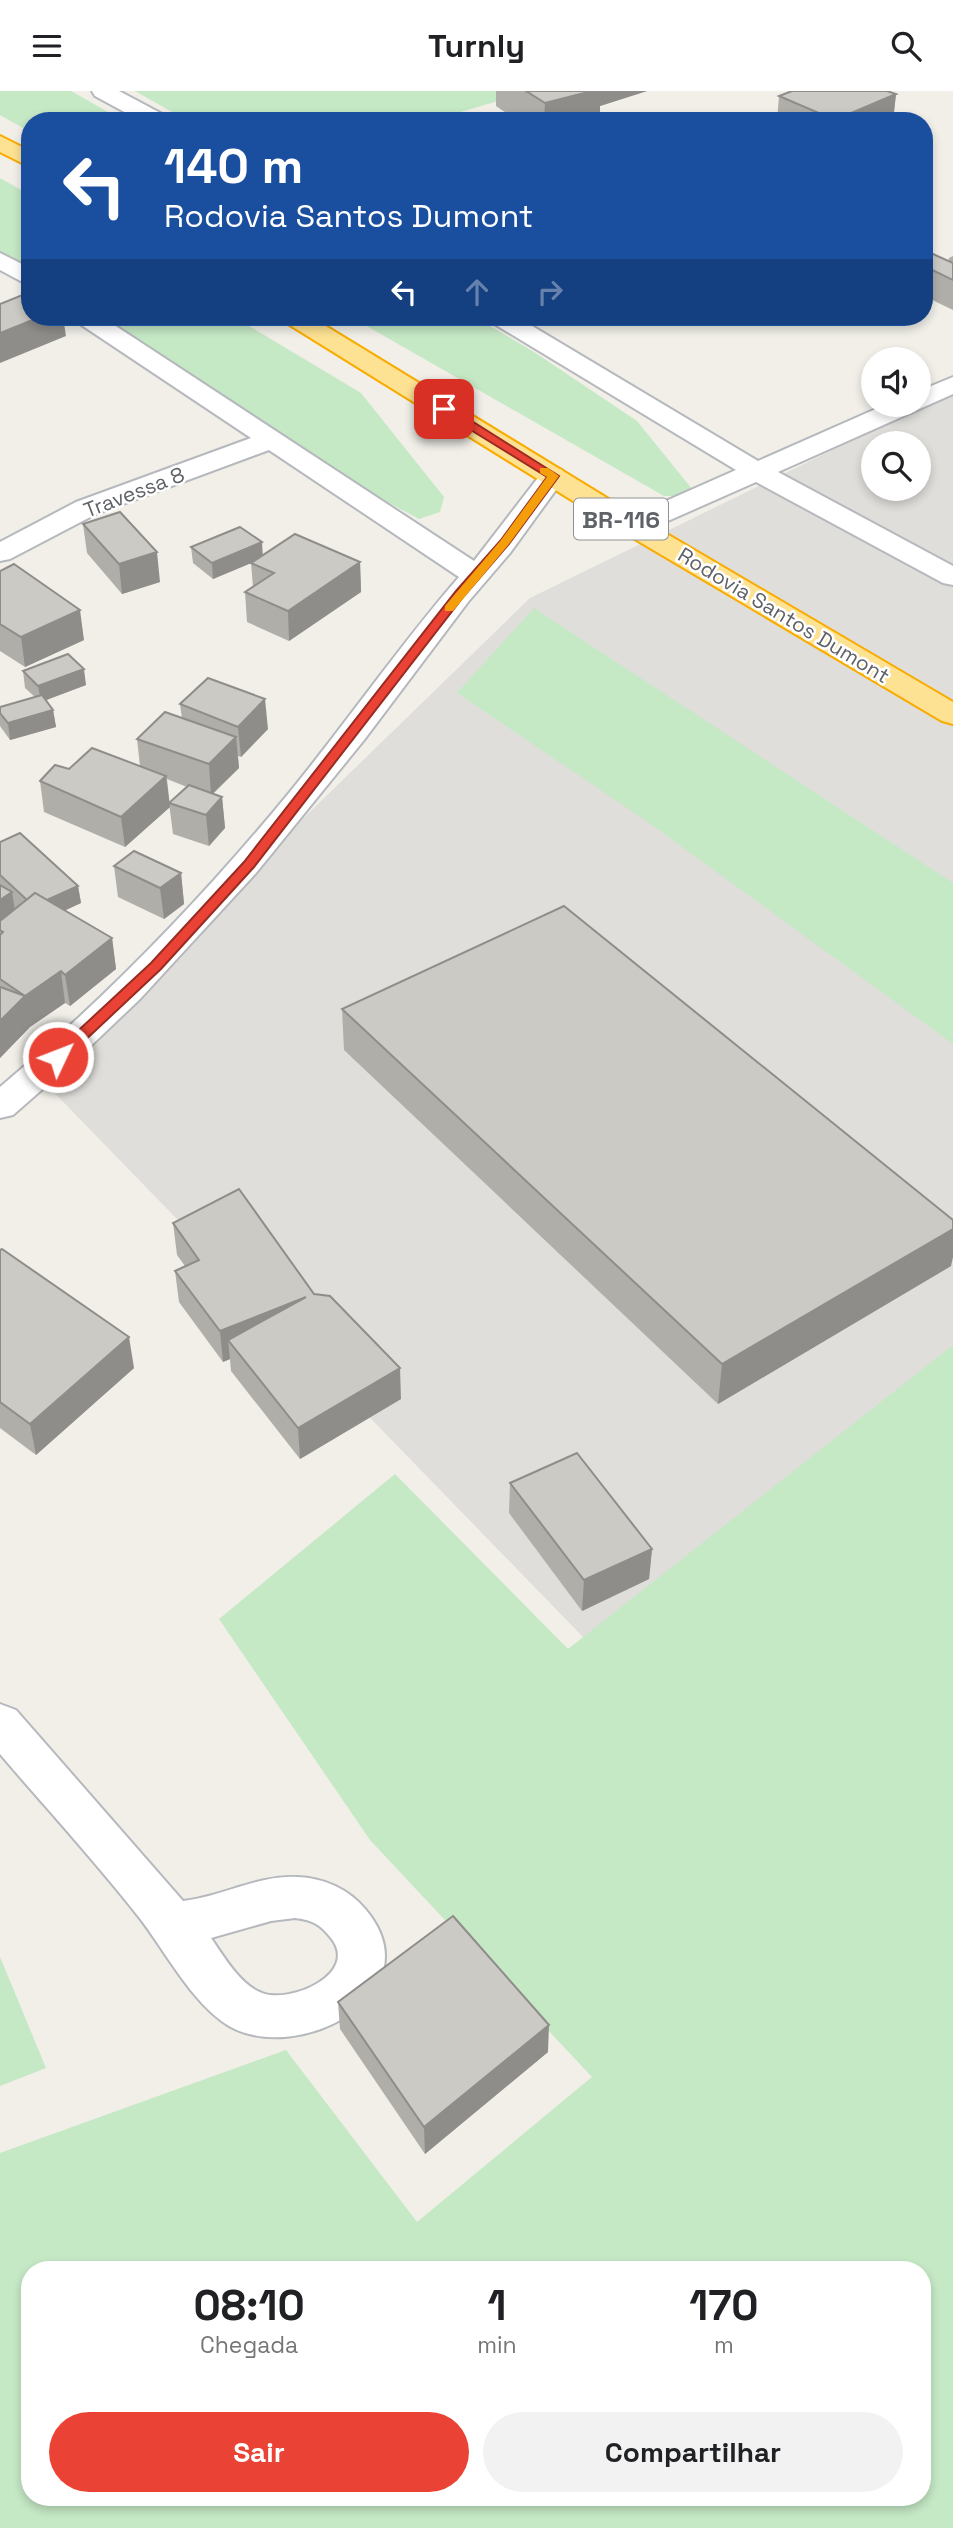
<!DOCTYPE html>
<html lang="pt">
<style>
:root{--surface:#fff;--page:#f2f2f2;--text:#202124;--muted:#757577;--accent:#ea4335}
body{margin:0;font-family:"Space Grotesk",sans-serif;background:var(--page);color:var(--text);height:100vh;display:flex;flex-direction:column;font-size:26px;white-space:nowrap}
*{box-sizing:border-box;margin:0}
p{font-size:23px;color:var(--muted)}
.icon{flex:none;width:38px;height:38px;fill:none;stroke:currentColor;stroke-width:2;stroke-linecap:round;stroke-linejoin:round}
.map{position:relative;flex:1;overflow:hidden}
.sheet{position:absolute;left:21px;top:2170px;width:910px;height:245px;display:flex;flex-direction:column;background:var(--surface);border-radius:28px;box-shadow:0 4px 10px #0003}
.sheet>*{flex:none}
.guide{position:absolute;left:21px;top:21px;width:912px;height:214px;border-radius:28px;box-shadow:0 4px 10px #0003;background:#1a4fa0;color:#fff;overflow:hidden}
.buttons{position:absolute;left:861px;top:256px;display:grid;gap:14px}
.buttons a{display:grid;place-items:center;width:70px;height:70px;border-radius:50%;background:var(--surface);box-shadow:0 4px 10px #0003;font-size:35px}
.pin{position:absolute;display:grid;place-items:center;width:60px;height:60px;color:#fff;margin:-30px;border-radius:14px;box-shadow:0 4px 10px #0006}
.me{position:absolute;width:77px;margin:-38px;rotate:47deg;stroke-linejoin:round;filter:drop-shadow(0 0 5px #0008)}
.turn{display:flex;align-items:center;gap:24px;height:147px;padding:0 28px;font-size:32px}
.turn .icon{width:91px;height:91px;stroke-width:2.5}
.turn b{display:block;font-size:49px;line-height:60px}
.lanes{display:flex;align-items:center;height:66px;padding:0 28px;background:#0003;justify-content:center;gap:35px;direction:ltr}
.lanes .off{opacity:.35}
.eta{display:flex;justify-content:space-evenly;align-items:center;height:119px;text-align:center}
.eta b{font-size:42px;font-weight:700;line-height:49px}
.cta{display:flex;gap:14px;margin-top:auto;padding:14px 28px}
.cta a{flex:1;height:80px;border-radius:42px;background:var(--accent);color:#fff;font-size:28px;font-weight:700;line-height:80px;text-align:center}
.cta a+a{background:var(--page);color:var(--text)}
header{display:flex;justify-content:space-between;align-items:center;height:91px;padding:0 28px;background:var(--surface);font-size:32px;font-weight:700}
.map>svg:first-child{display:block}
.industrial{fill:#e0deda;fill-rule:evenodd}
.green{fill:#c5e8c5;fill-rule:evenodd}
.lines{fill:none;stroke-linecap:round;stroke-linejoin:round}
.street-casing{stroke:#b5b8bc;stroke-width:4}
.highway-casing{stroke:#f9ab00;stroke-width:4}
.street{fill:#fff;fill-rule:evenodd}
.highway{fill:#fde293;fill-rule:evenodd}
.wall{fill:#afaea9}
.shaded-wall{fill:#8f8d8a}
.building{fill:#cccac5;stroke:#8f8d8a;stroke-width:2}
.route{fill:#ea4335;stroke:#982c22;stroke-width:2}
.slow{fill:#f59e0b}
.labels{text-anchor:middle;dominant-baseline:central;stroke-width:5;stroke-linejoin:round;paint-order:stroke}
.far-street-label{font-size:21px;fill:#5f6368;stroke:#fff}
.shield{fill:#fff;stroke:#8f9295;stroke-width:2}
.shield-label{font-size:24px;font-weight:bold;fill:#5f6368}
</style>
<header><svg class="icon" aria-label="menu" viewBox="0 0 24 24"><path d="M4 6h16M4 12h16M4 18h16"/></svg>Turnly<svg class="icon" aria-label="search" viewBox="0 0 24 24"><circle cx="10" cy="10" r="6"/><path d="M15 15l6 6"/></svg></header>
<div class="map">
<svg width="953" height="2437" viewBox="0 0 953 2437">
<rect width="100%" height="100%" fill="#f1efe8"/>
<!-- industrial -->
<path class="industrial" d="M953 300V1927L38 985 530 507ZM873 352H919V397H873Z"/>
<!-- green -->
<g class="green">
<polygon points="0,0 71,0 124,30 30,30 30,41 0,24"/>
<polygon points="135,0 532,0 430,30 188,30"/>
<polygon points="0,87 30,104 30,185 0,163"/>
<polygon points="88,226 234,226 361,302 444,406 440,421 419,428 286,356"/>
<polygon points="351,226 475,226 534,261 637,330 692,398 679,405 664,405"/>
<polygon points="534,517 953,792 953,953 645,729 457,602"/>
<path d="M953 1254V2437H0V2062L286 1959 417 2131 592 1986 370 1749 219 1528 395 1383 568 1558ZM30 2179H922V2406H30Z"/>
<polygon points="0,1866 46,1977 0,1995"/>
</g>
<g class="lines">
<!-- street casing -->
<g class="street-casing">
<g id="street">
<polygon points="92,0 119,0 166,25 169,30 141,30 95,5"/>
<polygon points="0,162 30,177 30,195 0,179"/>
<path d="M74 226H102L474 470 544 379 553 377 562 379 566 385 510 462 468 511 364 649 256 782 140 908 78 967 13 1024 0 1027V996C106 907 201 809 289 702 347 631 399 555 459 486L269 359 96 423 10 468 0 470V451L76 411 251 347 77 231Z"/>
<polygon points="488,226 517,226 758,370 887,313 919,313 919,300 953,286 953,303 778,381 953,475 953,494 943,492 756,391 643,441 633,443 623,441 619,435 623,429 736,379 491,231"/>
<path d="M0 1613 16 1619 183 1810C221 1806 258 1784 297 1786 324 1787 349 1798 366 1819 435 1902 299 1975 229 1935 192 1913 165 1859 138 1825 94 1769 46 1717 0 1663ZM295 1827C312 1829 320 1833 331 1847 360 1883 290 1913 262 1902 240 1894 223 1864 211 1847L271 1830Z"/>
</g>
</g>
<!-- highway casing -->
<g class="highway-casing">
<g id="highway">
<polygon points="0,45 30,60 30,76 0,61"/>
<polygon points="282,226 311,226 643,429 953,611 953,633 942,630 623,441 285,231"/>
</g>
</g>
<!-- street -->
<use href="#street" class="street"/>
<!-- highway -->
<use href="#highway" class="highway"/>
</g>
<!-- wall -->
<g class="wall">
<polygon points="496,0 647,0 600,15 600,30 518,30 496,15"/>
<polygon points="896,3 893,30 777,30 779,5"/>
<polygon points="953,165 953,219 924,205 924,166 948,170 949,167"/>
<polygon points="83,433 160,491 122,503 87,462"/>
<polygon points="191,456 263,464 360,471 361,501 289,550 247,531 245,501 253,496 251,472 213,488 193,472"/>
<polygon points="0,480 84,549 25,576 0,560"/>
<polygon points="23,580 86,594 46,609 53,619 56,636 10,649 0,635 0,616 35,606 25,597"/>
<polygon points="180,613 268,638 241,666 238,665 239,677 213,703 222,706 225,737 209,755 173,743 169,712 187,696 167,688 170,716 125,756 44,721 40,690 69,678 140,675 137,648 182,627"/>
<polygon points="0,751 78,795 81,812 65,819 112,847 116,878 70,915 65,912 30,936 0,967"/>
<polygon points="114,775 181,782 184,813 164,828 118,806"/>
<polygon points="342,918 951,1175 718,1313 344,959"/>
<polygon points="173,1132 314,1203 401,1308 300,1368 231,1280 230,1268 223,1271 179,1211 175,1180 185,1175 177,1164"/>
<polygon points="0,1159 134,1277 36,1364 0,1337"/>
<polygon points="510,1392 652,1458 649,1488 582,1520 509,1422"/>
<polygon points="338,1911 548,1961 425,2063 340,1938"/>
</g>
<!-- shaded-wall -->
<g class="shaded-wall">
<polygon points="582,0 647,0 600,15 600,30 544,30 545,12"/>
<polygon points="896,3 893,30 835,30"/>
<polygon points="40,226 63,226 66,245 0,272 0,242"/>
<polygon points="262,451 263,467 213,488 212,472"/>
<polygon points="157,461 160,491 122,503 119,473"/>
<polygon points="360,471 361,501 289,550 288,520"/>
<polygon points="80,519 84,549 25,576 21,546"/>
<polygon points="84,578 86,594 41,611 38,595"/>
<polygon points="265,608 268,638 241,666 238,636"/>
<polygon points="53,619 56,636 10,649 8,632"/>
<polygon points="236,646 239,677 211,704 209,673"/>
<polygon points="166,685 170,716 125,756 121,726"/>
<polygon points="222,706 225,737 209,755 206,724"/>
<polygon points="181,782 184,813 164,828 160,797"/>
<polygon points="78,795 81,812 36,833 33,815"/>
<polygon points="12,801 17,832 0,839 0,809"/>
<polygon points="112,847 116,878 70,915 65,884"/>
<polygon points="61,880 65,912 30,936 0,967 0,930 25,905"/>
<polygon points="953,1138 953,1166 951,1175 718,1313 722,1273"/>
<polygon points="306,1206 228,1249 230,1268 223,1271 220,1240"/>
<polygon points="129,1246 134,1277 36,1364 30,1333"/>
<polygon points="400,1277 401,1308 300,1368 298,1337"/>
<polygon points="652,1458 649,1488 582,1520 584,1489"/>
<polygon points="549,1934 548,1961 425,2063 424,2036"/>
</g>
<!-- building -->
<g class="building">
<polygon points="526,0 592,0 545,12"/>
<polygon points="792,0 887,0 896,3 835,29 779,5"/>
<polygon points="933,163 953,172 953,189 924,175 924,166"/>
<polygon points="30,201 30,226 40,226 0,242 0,213"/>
<polygon points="120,421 157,461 119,473 83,433"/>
<polygon points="240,436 262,451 212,472 191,456"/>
<polygon points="295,443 360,471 288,520 245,501 274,482 251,472"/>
<polygon points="14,473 80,519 21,546 0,533 0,480"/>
<polygon points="68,563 84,578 38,595 23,580"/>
<polygon points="208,587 265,608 238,636 180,613"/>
<polygon points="42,604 53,619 8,632 0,622 0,616"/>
<polygon points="165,621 236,646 209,673 137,648"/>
<polygon points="92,657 166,685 121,726 40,690 55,674 69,678"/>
<polygon points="189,694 222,706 206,724 169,712"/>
<polygon points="20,742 78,795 47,809 35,802 27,809 0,784 0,751"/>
<polygon points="134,760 181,782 160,797 114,775"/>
<polygon points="0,794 12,801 0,809"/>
<polygon points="35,802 112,847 65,884 61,880 25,905 0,888 0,844 3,841 0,839 0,830"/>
<polygon points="564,815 953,1129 953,1138 722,1273 342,918"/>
<polygon points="0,896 25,905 0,930"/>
<polygon points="239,1098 314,1203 330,1205 400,1277 298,1337 228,1249 306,1206 220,1240 175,1180 199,1169 173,1132"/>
<polygon points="2,1158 129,1246 30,1333 0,1311 0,1159"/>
<polygon points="577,1362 652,1458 584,1489 510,1392"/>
<polygon points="453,1825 549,1934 424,2036 338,1911"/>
</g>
<!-- route -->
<polygon class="route" points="440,315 448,315 559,385 509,453 464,505 254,776 161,878 63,970 53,970 51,966 53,963 151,872 244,771 456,500 501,449 547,386 440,320"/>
<!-- slow -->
<polygon class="slow" points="540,377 548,377 559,385 509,453 453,520 445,520 445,515 501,449 547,386 540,382"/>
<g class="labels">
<!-- far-street labels -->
<g class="far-street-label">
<text transform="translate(134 401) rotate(-21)">Travessa 8</text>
<text transform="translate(784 524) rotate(31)">Rodovia Santos Dumont</text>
</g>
<!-- shield labels -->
<rect class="shield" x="574" y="407.5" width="94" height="41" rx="5"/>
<g class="shield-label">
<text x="621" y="428">BR-116</text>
</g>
</g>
</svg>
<div class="buttons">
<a><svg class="icon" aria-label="sound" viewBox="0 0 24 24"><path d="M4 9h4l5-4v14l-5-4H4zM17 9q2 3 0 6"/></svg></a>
<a><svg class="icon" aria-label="search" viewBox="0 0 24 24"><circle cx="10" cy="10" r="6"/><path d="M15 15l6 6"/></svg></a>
</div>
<div class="pin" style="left:444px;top:318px;background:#d93025"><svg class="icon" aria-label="arrive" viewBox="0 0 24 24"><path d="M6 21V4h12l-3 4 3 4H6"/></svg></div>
<svg class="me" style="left:58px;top:966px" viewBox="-20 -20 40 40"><circle r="17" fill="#ea4335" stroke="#fff" stroke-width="3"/><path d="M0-11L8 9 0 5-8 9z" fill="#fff"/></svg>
<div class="guide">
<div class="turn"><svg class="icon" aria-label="left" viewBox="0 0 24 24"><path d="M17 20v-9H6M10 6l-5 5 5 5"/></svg><div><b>140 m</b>Rodovia Santos Dumont</div></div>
<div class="lanes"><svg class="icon" aria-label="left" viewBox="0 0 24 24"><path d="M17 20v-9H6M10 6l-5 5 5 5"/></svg><svg class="icon off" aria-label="ahead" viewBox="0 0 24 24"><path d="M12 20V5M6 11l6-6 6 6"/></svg><svg class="icon off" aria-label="right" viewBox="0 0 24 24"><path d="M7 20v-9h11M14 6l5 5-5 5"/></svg></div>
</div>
<section class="sheet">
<div class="eta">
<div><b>08:10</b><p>Chegada</p></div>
<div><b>1</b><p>min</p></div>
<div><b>170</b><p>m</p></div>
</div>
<div class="cta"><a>Sair</a><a>Compartilhar</a></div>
</section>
</div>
